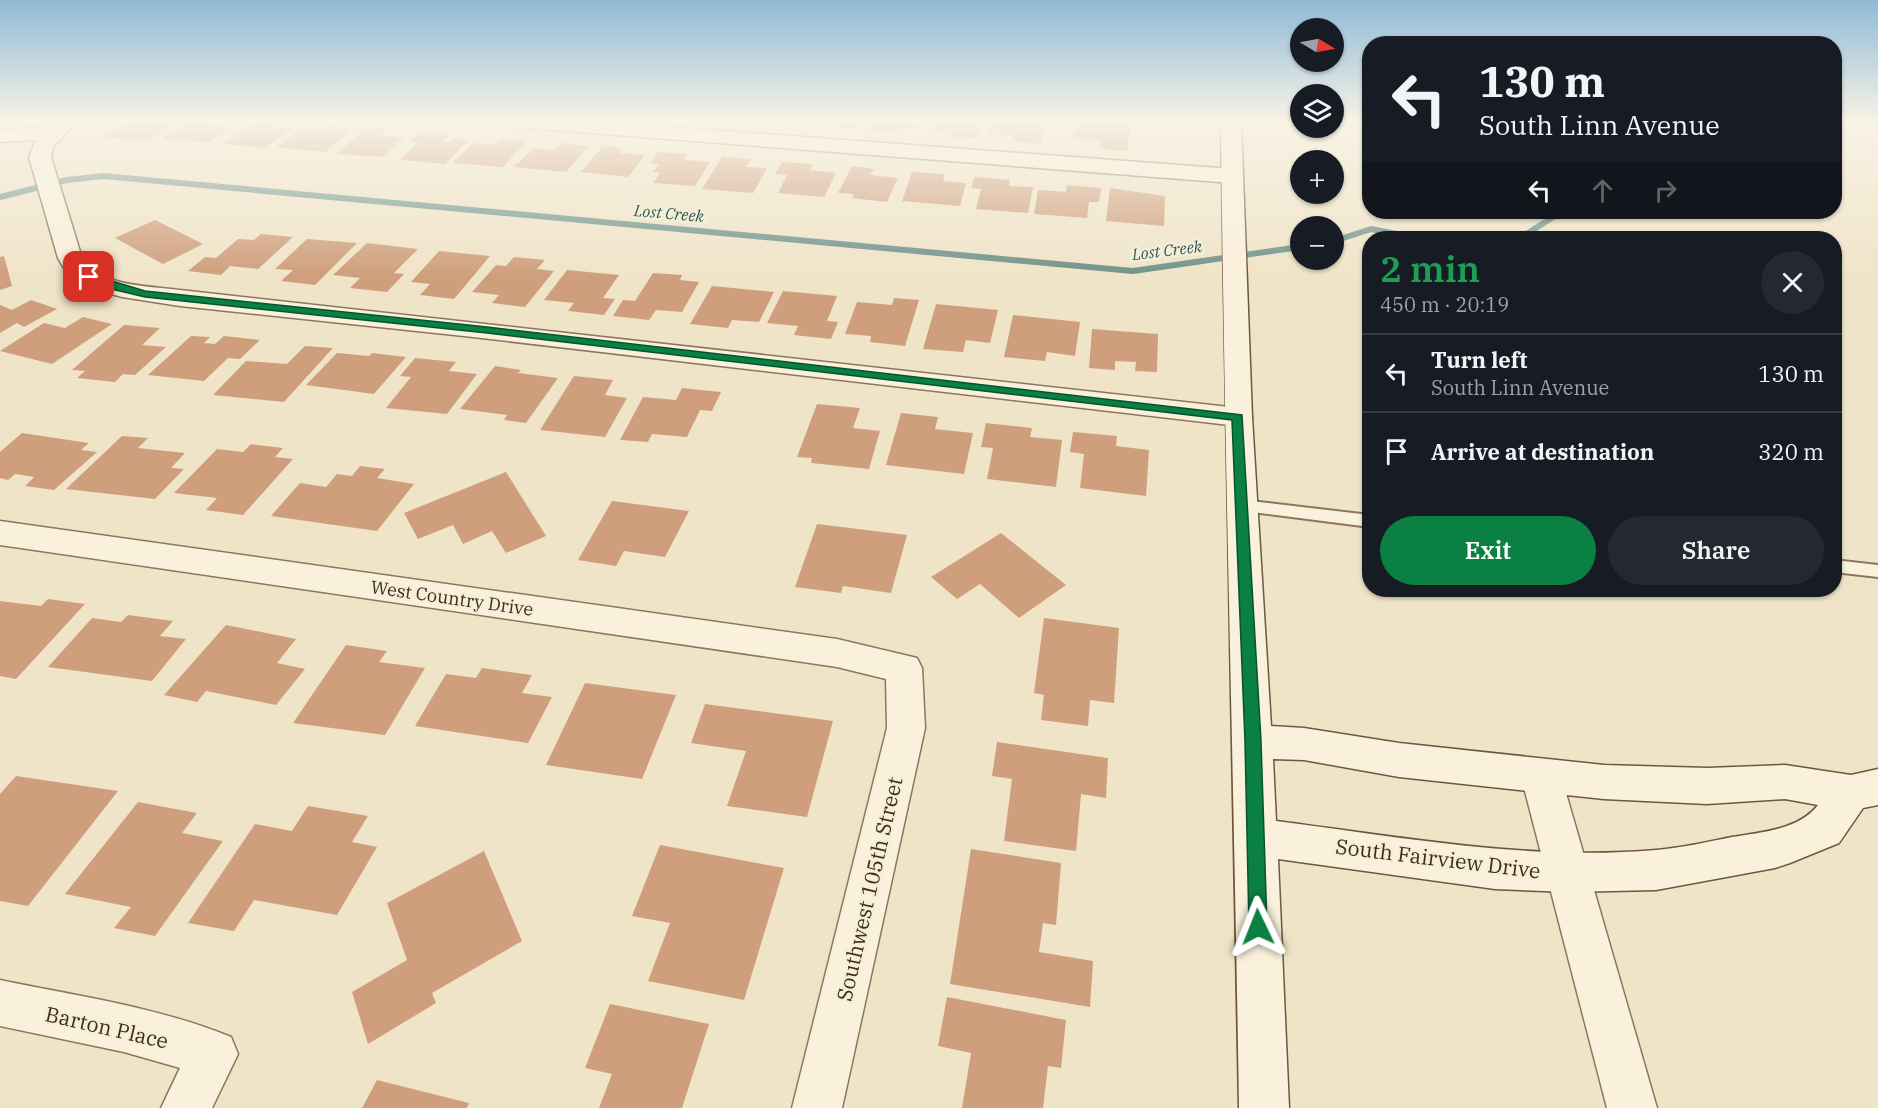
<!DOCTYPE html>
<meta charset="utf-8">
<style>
:root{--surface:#171b24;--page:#242831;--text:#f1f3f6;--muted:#9ea1a6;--line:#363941;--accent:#0b8043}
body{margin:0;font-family:"IBM Plex Serif",serif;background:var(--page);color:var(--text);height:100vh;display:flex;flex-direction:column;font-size:22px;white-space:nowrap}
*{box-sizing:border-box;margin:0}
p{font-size:20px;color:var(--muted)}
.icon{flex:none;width:33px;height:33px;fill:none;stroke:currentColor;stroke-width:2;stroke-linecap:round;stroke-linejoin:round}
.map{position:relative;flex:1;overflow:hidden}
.panel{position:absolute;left:1362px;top:231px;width:480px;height:366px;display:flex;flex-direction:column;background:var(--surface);border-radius:24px;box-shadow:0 2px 4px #0004}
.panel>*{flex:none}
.top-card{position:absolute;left:1362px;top:36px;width:480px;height:183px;border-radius:24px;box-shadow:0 2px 4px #0004;background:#171b24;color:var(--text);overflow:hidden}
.needle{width:39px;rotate:100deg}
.tools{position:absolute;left:1290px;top:18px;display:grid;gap:12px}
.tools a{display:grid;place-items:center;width:54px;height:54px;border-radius:50%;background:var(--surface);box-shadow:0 2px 4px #0004;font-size:30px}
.pin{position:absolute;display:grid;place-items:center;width:51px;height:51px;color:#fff;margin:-26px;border-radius:12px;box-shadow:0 3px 9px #0006}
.me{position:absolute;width:66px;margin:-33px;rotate:358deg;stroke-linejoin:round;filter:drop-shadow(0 0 4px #0008)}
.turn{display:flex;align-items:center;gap:21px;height:126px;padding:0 18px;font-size:27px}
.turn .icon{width:78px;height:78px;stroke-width:2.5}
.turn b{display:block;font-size:42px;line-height:51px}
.lanes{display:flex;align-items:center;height:57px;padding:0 18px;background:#0003;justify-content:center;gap:30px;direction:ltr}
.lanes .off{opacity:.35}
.round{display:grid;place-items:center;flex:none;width:63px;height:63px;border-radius:32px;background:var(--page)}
.head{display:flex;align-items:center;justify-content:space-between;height:102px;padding:0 18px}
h1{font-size:36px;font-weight:600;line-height:45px;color:#1e9e55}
.cta{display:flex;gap:12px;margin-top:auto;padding:12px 18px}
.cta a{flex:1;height:69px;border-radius:36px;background:var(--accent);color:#fff;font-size:24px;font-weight:600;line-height:69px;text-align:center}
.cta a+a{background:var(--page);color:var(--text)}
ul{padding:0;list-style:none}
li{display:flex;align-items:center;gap:18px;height:78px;padding:0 18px;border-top:2px solid var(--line)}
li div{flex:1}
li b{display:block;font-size:22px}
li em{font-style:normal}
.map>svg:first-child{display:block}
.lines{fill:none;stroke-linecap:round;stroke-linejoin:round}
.stream{stroke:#6f938a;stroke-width:6}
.building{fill:#cf9f7d}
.lane-casing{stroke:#8d765c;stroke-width:4}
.street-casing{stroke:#8d765c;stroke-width:3}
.secondary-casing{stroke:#6f573f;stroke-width:3}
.lane{fill:#faf1dc;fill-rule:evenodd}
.street{fill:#faf1dc;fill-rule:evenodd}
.secondary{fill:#faf1dc;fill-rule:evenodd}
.route{fill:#0b8043;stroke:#07532c;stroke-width:1.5}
.labels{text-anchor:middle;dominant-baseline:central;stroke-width:5;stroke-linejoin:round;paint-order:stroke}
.far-water-label{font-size:16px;font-style:italic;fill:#2f5d5a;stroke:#f7eed8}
.street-label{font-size:18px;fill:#3d2e20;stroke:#f7eed8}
.near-street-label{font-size:21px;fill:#3d2e20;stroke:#f7eed8}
</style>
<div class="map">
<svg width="1878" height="1108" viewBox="0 0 1878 1108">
<rect width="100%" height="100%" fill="#f0e4c8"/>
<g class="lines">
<!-- stream -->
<g class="stream">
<polyline points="0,197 67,180 103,176 1133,271 1300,247"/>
<polyline points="1520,238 1561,212"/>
<polyline points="1334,241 1371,229 1417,238"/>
</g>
</g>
<!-- building -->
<g class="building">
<polygon points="129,121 179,121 149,141 104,137"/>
<polygon points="187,121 216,121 211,124 232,126 209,142 161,139"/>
<polygon points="256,121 277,121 271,126 292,128 266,148 224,144"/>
<polygon points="806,121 861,121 858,129 827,127 828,125 805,123"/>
<polygon points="870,121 922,121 919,129 900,128 898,132 866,130"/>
<polygon points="933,121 982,121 977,138 950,137 951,133 929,131"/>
<polygon points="991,121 1046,121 1041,144 1012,141 1013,135 988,133"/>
<polygon points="1076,121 1131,123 1127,151 1100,149 1102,141 1073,138"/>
<polygon points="328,125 355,127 325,152 276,147 303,128 322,129"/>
<polygon points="366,128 387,129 380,136 404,137 383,157 336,154"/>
<polygon points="421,132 450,134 442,142 450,143 454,138 469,140 445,164 400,160 418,143 410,142"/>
<polygon points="500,139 527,141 503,167 453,163 472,143 494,145"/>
<polygon points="561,143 589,146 566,172 514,167 533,148 555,150"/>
<polygon points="603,146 622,148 619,153 645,155 628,177 581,172"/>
<polygon points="658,152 688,154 684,160 710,162 695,186 653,183 660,173 653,172 659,164 650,163"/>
<polygon points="722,157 751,159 746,167 767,168 753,193 702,189"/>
<polygon points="782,162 813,164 810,170 836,173 824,197 778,193 787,175 775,174"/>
<polygon points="852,166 874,169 870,175 898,178 887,202 852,198 854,194 838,193"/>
<polygon points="912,172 945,174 943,181 966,183 960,206 902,201"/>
<polygon points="974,177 1010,180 1009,186 1033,187 1028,213 976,209 981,189 971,188"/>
<polygon points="1067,185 1101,188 1099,202 1089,202 1087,218 1034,214 1038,190 1066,192"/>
<polygon points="1110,188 1165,196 1164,226 1106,221"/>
<polygon points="155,220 203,244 163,264 115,238"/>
<polygon points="261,234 293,237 258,269 230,266 221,275 188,271 205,257 216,258 238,239 254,240"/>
<polygon points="307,239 357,243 315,285 281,281 293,270 275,269"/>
<polygon points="367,243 418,249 394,273 404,274 387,292 350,288 360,278 333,275"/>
<polygon points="439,251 490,256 454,299 420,295 430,284 411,282"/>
<polygon points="4,256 12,286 0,290 0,257"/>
<polygon points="514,257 545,260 537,269 554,271 525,307 492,303 499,295 472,292 496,265 506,266"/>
<polygon points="567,270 619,275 603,298 615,299 604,315 568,311 574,303 544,300"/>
<polygon points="653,273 682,275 680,280 699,282 682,312 656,310 649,320 613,316 623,300 635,301"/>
<polygon points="712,286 774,292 759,322 732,320 728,328 690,324"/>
<polygon points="783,291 837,296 827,321 838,322 831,339 794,335 798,326 767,323"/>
<polygon points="894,298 919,300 905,346 870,342 871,336 845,334 857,302 892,305"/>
<polygon points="31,300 57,309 24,327 17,323 0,333 0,305 12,310"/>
<polygon points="936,304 998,310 990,343 966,340 963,352 923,349"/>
<polygon points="1013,315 1080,322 1075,356 1047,352 1045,361 1004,357"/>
<polygon points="83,317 112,324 52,364 0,351 44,323 65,328"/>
<polygon points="124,325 160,328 142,345 166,347 135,375 123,374 115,382 77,378 85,371 72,370"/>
<polygon points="1092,329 1158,334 1157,372 1135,371 1136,362 1115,361 1115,370 1089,368"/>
<polygon points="191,336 210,337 204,343 215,344 224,336 260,340 240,359 228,358 204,381 148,375"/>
<polygon points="305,346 333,348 284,402 213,395 246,361 287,364"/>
<polygon points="337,353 369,356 372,353 406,357 374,394 306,385"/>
<polygon points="415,358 456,362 449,371 477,374 447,414 386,408 411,377 400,376"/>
<polygon points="495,366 521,370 518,373 558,378 526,423 504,420 507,415 460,409"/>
<polygon points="574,376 613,380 605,395 627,398 605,437 540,430"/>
<polygon points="682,388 721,392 712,411 700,410 687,437 652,434 648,442 620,440 643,397 676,400"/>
<polygon points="817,404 860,408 853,428 880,431 869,469 811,463 812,458 797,457"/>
<polygon points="901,413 938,417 935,429 973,433 964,474 886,465"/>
<polygon points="986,423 1032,428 1030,437 1062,440 1056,487 987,479 993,448 981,447"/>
<polygon points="1073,432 1117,436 1116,446 1149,450 1146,496 1080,488 1084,454 1070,452"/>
<polygon points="22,433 89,443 81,450 97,452 54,490 25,486 34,477 15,474 8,480 0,478 0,452"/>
<polygon points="122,436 148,438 138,448 185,453 171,468 184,469 155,499 66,489"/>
<polygon points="251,444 283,448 275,457 293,459 243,515 206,510 217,498 174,493 217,449 243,452"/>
<polygon points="360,466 385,469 377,478 414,484 377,531 271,516 300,483 326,487 337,474 352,476"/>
<polygon points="506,472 546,536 506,553 492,531 463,544 453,525 418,539 404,513"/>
<polygon points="612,501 689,511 665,557 624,551 616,566 578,560"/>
<polygon points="817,524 907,535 891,593 843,586 841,593 795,587"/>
<polygon points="1001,533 1066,585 1019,618 980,584 957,599 931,577"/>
<polygon points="48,599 85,604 16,679 0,676 0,601 41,606"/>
<polygon points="128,615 173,621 160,636 186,639 152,681 48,667 92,618 121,622"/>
<polygon points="1044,618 1119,628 1114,703 1090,700 1088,726 1041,720 1044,695 1034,693"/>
<polygon points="226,625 296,639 277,663 305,669 276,705 206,691 197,702 164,695"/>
<polygon points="346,645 387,651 379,662 425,668 385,735 293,723"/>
<polygon points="482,668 532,675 522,693 552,697 528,743 415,726 446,674 476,678"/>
<polygon points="585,683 676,695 642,779 546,765"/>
<polygon points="705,704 833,721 807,817 727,806 746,751 691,743"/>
<polygon points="997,742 1108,758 1106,798 1081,794 1076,851 1004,841 1012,779 992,776"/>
<polygon points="16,776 118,791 28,906 0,901 0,794"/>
<polygon points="138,802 197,813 182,833 223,841 155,936 114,928 131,907 65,894"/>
<polygon points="308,806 368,816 352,842 377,847 337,915 254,900 234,931 188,923 255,824 292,831"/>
<polygon points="660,845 784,868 744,1000 648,981 670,923 632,916"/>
<polygon points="971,849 1061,863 1056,925 1043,923 1039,952 1093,961 1090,1007 950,984"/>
<polygon points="484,851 522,941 432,993 436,1003 368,1044 352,992 407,960 387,903"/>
<polygon points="947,997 1066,1020 1061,1068 1048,1066 1043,1108 962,1108 971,1053 938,1046"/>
<polygon points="610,1004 709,1024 682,1108 599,1108 612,1074 585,1068"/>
<polygon points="377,1080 469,1103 467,1108 362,1108"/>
</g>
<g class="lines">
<!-- lane casing -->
<g class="lane-casing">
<g id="lane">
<polygon points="1242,500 1370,515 1370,527 1236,510 1234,506 1236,502"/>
<polygon points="1834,560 1878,565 1878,577 1834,572"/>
</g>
</g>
<!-- street casing -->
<g class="street-casing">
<g id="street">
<path d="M56 121H78L54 146 51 157 82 258C99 287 151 286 180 290L1238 408 1248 410 1252 417 1248 424 1238 426 464 336 180 306 122 297 93 289 68 275 58 258 29 157 36 140 0 142V130L50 127Z"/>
<polygon points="503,121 590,121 1232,169 1240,171 1243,176 1240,181 1232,183 513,127 506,125"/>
<polygon points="0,521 837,639 917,658 922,668 925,728 842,1108 792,1108 887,728 886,679 837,667 0,545"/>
<polygon points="1541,759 1555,764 1561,776 1657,1108 1607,1108 1521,776 1527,764"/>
<path d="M0 980C77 996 158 1007 231 1037L238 1054 212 1108H161L180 1068 124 1052 0 1026Z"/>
</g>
</g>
<!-- secondary casing -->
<g class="secondary-casing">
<path id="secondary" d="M1221 121H1241L1252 417 1271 726 1304 728 1399 743 1604 765 1707 768 1785 765 1851 775 1878 769V805L1863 808 1839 843 1790 863 1775 868 1656 890 1568 892 1495 889 1278 859 1289 1108H1239C1234 779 1224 450 1221 121ZM1273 759 1304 760 1399 777 1604 799 1707 804 1785 799 1818 805C1799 830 1761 832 1732 837 1707 842 1681 848 1656 850 1529 861 1401 837 1276 821Z"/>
</g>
<!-- lane -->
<use href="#lane" class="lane"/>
<!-- street -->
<use href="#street" class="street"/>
<!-- secondary -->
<use href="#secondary" class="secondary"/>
</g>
<!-- sky -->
<linearGradient id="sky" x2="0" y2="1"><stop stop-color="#8fbad6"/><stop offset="0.44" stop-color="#f8f3e6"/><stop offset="1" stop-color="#f8f3e6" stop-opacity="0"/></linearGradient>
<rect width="1878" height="276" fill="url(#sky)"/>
<!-- route -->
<polygon class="route" points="89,274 145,291 487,327 1242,415 1261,741 1267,927 1264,934 1258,936 1251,934 1249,927 1245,741 1232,420 487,333 145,297 99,286 86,279 86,275"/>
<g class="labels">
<!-- far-water labels -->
<g class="far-water-label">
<text transform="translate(669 213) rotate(5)">Lost Creek</text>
<text transform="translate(1167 250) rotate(-7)">Lost Creek</text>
</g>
<!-- street labels -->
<g class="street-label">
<text transform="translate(452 598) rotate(8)">West Country Drive</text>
</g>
<!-- near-street labels -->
<g class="near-street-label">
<text transform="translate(1438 858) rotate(7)">South Fairview Drive</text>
<text transform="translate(869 889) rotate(-77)">Southwest 105th Street</text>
<text transform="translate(107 1027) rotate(13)">Barton Place</text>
</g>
</g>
</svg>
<div class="tools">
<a><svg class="needle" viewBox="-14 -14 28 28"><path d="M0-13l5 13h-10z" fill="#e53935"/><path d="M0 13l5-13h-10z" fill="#9ea1a6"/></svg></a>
<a><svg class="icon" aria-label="layers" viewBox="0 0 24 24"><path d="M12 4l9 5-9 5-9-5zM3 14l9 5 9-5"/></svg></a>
<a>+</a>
<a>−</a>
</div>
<div class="pin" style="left:89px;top:277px;background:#d93025"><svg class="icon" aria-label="arrive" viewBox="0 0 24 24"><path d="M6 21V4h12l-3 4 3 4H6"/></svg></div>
<svg class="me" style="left:1258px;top:927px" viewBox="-20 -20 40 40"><path d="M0-17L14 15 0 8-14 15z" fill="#0b8043" stroke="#fff" stroke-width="4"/></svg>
<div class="top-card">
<div class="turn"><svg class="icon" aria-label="left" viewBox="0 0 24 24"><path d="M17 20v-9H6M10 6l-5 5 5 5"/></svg><div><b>130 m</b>South Linn Avenue</div></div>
<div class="lanes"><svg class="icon" aria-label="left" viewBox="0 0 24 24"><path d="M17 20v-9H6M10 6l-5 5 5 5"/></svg><svg class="icon off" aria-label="ahead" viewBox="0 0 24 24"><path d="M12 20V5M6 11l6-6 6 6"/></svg><svg class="icon off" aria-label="right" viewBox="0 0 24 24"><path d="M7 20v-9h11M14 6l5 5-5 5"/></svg></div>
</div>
<section class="panel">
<div class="head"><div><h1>2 min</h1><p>450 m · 20:19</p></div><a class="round"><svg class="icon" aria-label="close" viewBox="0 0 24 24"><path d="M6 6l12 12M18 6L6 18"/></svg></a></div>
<ul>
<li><svg class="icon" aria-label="left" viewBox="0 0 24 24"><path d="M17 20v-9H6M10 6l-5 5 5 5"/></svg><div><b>Turn left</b><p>South Linn Avenue</p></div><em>130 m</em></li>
<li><svg class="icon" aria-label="arrive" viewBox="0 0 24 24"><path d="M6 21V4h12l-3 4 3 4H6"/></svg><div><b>Arrive at destination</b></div><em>320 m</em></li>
</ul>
<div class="cta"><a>Exit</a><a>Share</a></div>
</section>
</div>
